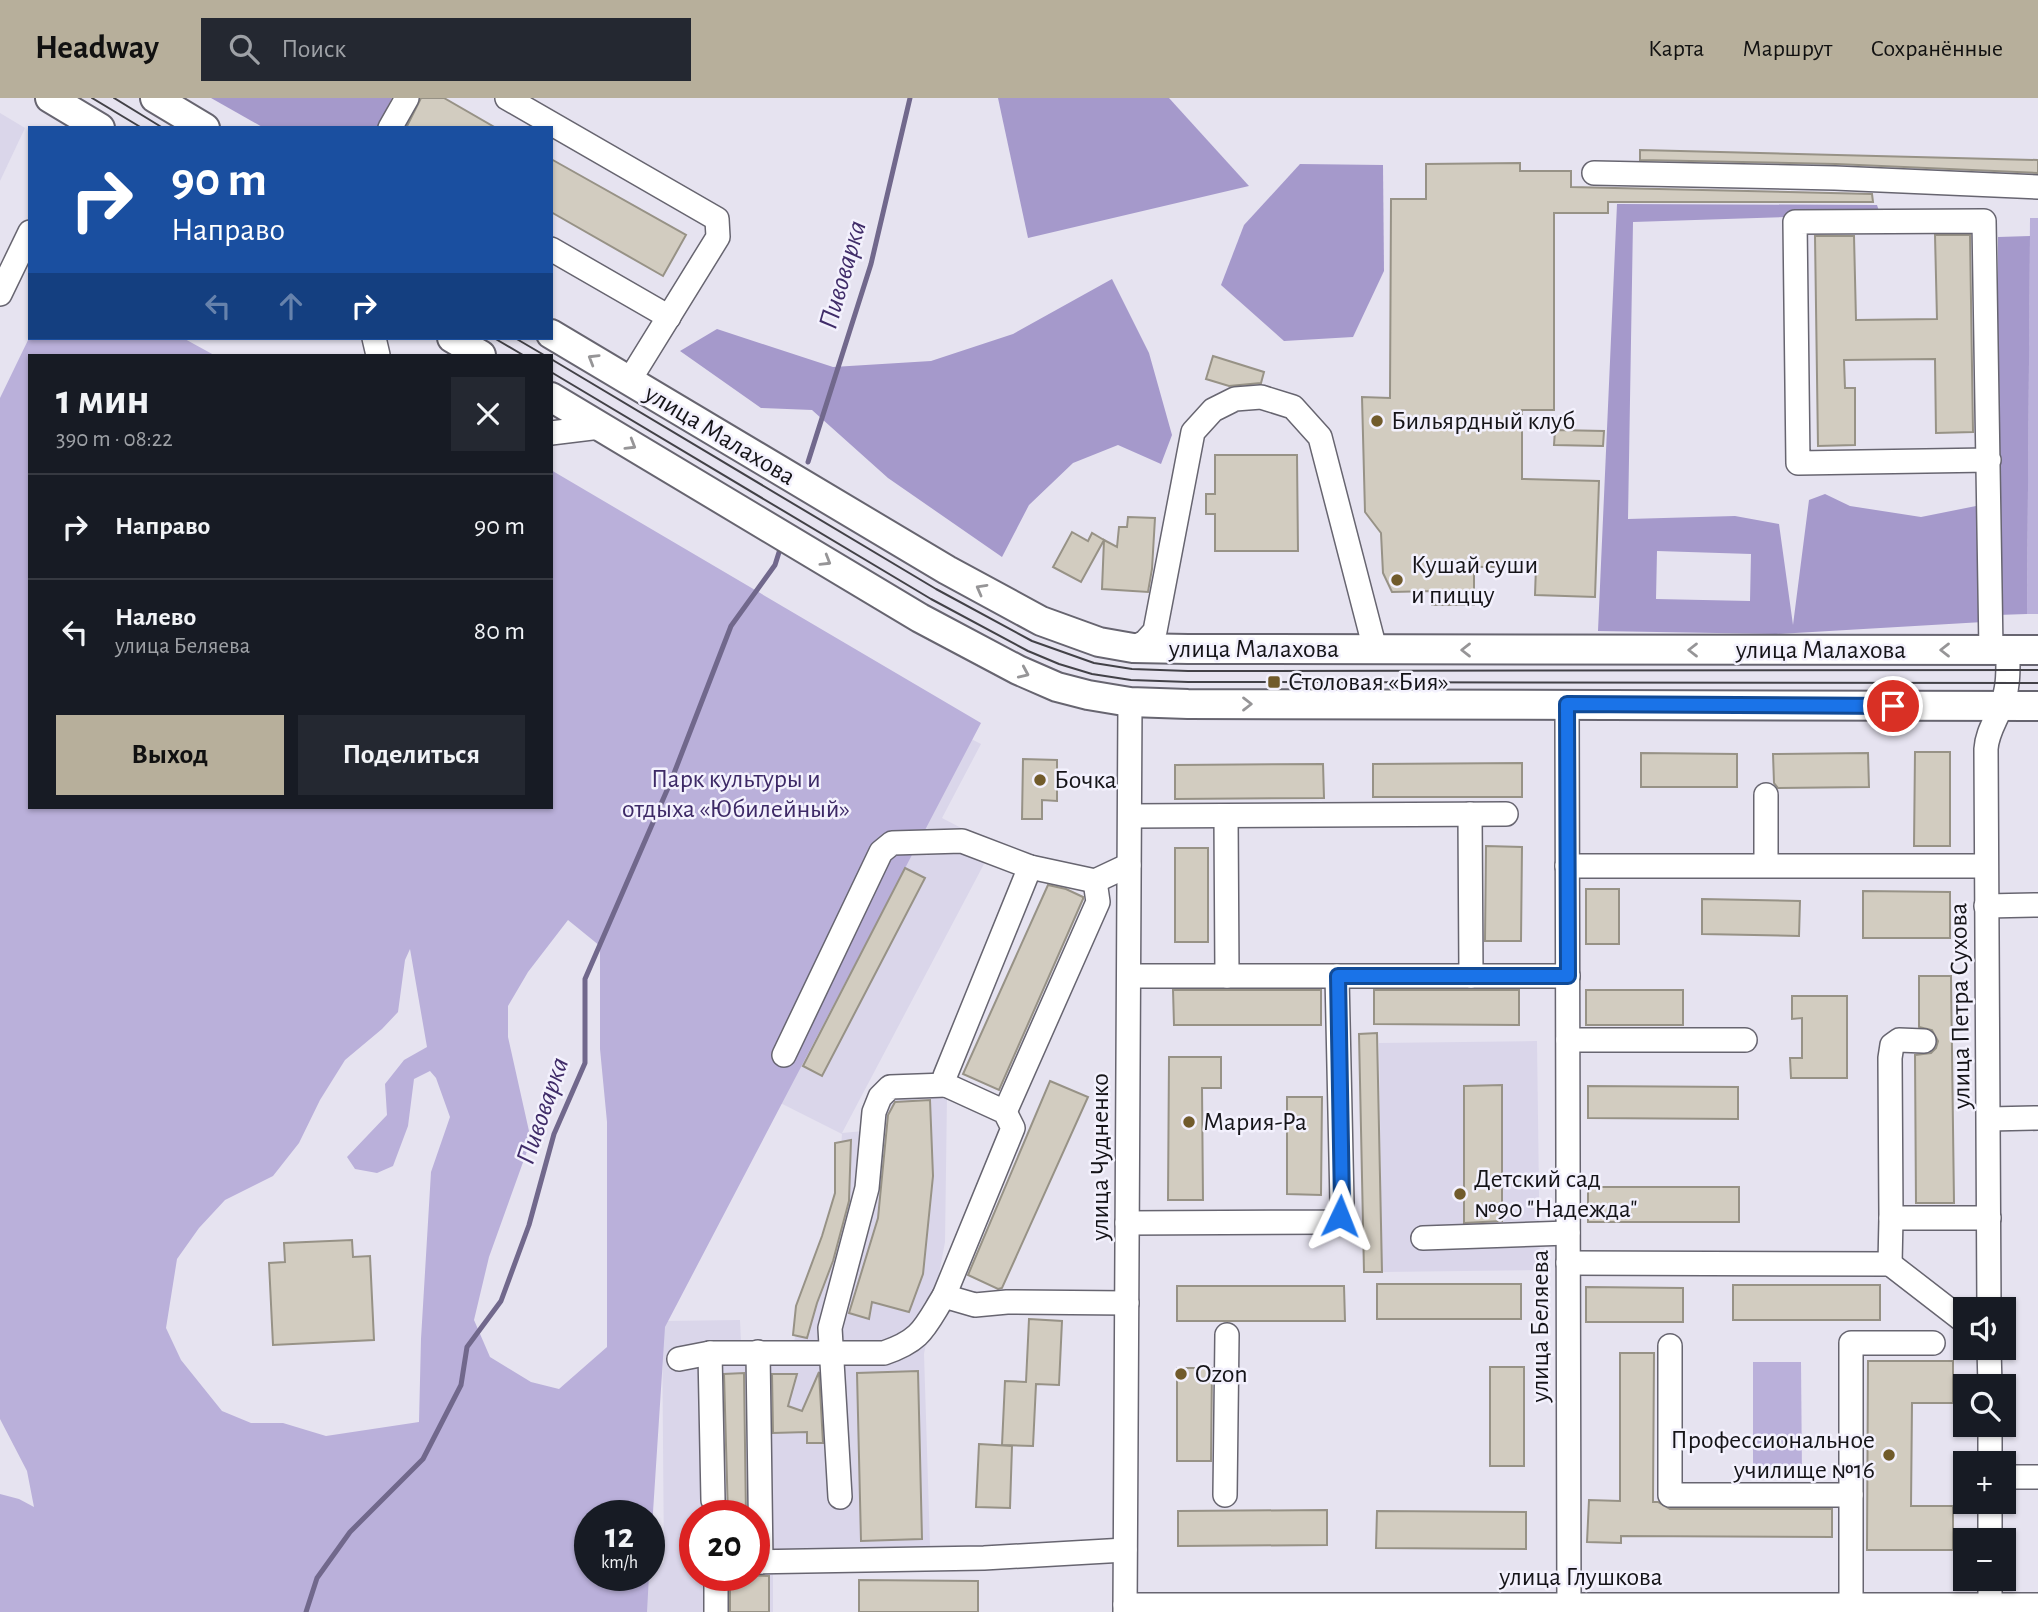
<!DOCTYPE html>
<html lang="ru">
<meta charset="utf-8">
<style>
:root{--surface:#171b24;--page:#242831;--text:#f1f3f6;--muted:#9ea1a6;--line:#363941;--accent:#b7af9b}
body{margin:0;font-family:"Alegreya Sans",sans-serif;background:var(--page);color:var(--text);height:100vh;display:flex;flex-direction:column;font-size:26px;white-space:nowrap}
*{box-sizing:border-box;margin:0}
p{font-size:23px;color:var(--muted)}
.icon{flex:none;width:38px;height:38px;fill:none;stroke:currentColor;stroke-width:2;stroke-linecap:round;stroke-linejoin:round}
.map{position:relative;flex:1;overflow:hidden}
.sheet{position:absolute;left:28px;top:256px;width:525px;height:455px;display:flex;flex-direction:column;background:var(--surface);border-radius:0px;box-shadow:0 2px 5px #0004}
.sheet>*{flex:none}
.hud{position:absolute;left:28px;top:28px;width:525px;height:214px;border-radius:0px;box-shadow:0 2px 5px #0004;background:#1a4fa0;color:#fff;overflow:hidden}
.fabs{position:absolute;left:1953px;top:1199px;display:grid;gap:14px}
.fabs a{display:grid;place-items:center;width:63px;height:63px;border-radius:0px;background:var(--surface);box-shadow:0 2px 5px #0004;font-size:35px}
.speed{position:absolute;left:574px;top:1402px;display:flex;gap:14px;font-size:35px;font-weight:700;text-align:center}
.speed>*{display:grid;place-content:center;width:91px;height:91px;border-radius:50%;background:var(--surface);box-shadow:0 2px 5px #0004;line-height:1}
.speed small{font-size:18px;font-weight:400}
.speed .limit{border:10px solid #d22;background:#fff;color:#111}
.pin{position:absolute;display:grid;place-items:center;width:60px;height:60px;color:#fff;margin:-30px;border:4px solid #fff;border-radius:50%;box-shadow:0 2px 7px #0007}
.me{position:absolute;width:77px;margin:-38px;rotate:2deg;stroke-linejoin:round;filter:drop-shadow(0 0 5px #0008)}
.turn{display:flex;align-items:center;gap:24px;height:147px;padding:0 28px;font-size:32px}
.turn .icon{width:91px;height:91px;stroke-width:2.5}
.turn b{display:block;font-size:49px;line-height:60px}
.lanes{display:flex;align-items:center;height:66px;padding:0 28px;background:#0003;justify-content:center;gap:35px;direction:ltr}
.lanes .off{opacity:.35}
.round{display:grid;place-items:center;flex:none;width:74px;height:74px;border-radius:0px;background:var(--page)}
.head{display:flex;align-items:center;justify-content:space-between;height:119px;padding:0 28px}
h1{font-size:42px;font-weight:600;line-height:52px}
.action{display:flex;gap:14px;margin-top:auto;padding:14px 28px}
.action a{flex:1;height:80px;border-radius:0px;background:var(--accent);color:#111;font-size:28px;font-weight:600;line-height:80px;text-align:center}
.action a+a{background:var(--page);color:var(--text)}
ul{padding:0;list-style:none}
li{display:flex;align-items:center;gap:21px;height:105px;padding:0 28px;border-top:2px solid var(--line)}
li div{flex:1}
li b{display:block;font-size:26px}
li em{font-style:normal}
header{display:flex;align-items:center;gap:42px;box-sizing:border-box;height:98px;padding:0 35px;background:var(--accent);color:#111}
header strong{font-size:33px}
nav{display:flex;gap:38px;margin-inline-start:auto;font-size:24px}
.search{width:490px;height:63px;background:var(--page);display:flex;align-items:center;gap:18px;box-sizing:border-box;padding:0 24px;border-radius:0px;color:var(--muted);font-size:26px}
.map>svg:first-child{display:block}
.built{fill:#dad6ea;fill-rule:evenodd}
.green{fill:#bab0da;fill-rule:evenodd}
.forest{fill:#a599cb;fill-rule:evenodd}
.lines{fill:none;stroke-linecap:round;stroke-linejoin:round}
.stream{stroke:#71688c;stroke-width:5}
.building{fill:#d2ccc0;stroke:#979286;stroke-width:2}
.minor-casing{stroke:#676570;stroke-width:26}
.major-casing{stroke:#676570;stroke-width:32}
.minor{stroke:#fff;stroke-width:23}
.major{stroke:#fff;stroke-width:28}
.tram{stroke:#424147;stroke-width:2}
.oneway{stroke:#969597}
.route-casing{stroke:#114b97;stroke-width:18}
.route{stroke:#1a73e8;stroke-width:12}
.poi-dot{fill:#715b2b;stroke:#f3f1fd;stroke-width:2.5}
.labels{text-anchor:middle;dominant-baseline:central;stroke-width:5;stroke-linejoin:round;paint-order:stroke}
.poi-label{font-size:26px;fill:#151418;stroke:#f3f1fd;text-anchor:start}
.street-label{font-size:26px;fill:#151418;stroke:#f3f1fd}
.park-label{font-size:26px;fill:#3d2966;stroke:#f3f1fd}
.water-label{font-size:28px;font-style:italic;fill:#402c69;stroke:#f3f1fd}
</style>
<header>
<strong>Headway</strong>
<div class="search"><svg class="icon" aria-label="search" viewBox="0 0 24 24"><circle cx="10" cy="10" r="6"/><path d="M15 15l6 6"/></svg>Поиск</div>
<nav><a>Карта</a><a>Маршрут</a><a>Сохранённые</a></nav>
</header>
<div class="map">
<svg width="2038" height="1514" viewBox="0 0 2038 1514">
<rect width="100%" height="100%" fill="#e6e3f0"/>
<!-- built -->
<g class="built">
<polygon points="0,15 25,30 0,83"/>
<path d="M915 612 981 646 942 720 994 747 842 1035 864 1033 880 995 947 998 945 1144 924 1256 930 1448 773 1451V1514H616L664 1464 662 1223 740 1222 741 1244 794 1243 837 1110 842 1036 691 960ZM695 1418H754V1477H695Z"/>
<polygon points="1537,943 1540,1172 1382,1174 1379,945"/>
</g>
<!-- green -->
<g class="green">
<polygon points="2030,120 2038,120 2038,516 2027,516"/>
<path d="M30 238 183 240 214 257H30V709H551V372L981 625 665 1229 649 1476V1418H590V1477H649L647 1514H0V1396L19 1401 34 1409 27 1373 0 1321V300ZM568 822 600 848V951L607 1024V1249L559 1291 531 1284 490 1259 474 1222 489 1159 531 1042 508 939V908L528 874ZM410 851 427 949 404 962 385 986 387 1017 347 1059 355 1071 377 1075 393 1068 408 1028 414 981 430 973 436 980 450 1019 431 1074 421 1241 419 1324 326 1338 283 1325H251L222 1313 181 1262 166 1230 177 1161 199 1130 225 1102 273 1078 299 1045 320 1002 345 962 382 931 398 914 405 862Z"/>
<polygon points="1753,1264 1801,1264 1802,1379 1753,1379"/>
</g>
<!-- forest -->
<g class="forest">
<polygon points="211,0 392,0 377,30 264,30"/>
<polygon points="998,0 1169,0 1249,88 1028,140"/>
<polygon points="1300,66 1383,67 1384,173 1353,239 1284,243 1221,187 1244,127"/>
<path d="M1617 106 1877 107 1880 116 1633 124 1628 421 1735 418 1779 426 1793 527 1809 402 1825 396 1850 408 1921 419 1981 407 1983 524 1776 536 1598 533ZM1657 453 1751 456 1750 503 1656 501Z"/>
<polygon points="2030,138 2027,516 1997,517 1998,139"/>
<polygon points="1112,181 1149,255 1172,337 1161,366 1118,347 1073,365 1029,407 1002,459 888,380 812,312 761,310 680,253 717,231 833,269 931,263 1013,236"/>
</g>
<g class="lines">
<!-- stream -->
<g class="stream">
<polyline points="808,364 871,166 910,0"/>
<polyline points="306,1514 317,1480 350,1434 423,1361 461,1287 467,1249 501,1203 529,1127 554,1036 585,965 585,881 671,683 731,528 775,467 781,448"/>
</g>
</g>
<!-- building -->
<g class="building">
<polygon points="421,0 444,0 496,30 406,30"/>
<polygon points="1640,52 2038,62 2038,75 1836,66 1640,62"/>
<polygon points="551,61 686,137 663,178 551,114"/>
<polygon points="1520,65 1520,73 1571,73 1571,89 1872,96 1873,104 1608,104 1608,115 1554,115 1554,312 1522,312 1522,381 1599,383 1595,499 1535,497 1536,468 1474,469 1474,507 1432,507 1432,493 1392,494 1383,475 1381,435 1365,414 1362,299 1390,300 1391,101 1426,101 1426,66"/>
<polygon points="1935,137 1970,137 1973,334 1936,335 1935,261 1844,262 1845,290 1855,290 1855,347 1818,348 1815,138 1854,138 1856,222 1937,221"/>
<polygon points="1213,258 1264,274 1261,285 1229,288 1206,281"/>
<polygon points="1555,332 1604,333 1603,348 1554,347"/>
<polygon points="1215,357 1297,357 1298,453 1215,453 1215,416 1206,416 1206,396 1215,396"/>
<polygon points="1128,419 1155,420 1152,471 1148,494 1102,491 1104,442 1117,449 1119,429 1127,429"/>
<polygon points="1072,434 1088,443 1092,435 1104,442 1081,484 1053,469"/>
<polygon points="1915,654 1950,654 1950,748 1914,748"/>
<polygon points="1641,655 1737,656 1737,689 1641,689"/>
<polygon points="1868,655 1869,689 1778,690 1774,685 1773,656"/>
<polygon points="1023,661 1057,662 1057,703 1042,702 1042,721 1022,721"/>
<polygon points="1522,665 1522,699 1373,699 1373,666"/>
<polygon points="1323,666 1324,700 1175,701 1175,667"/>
<polygon points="1486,748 1522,749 1521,843 1485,843"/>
<rect x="1175" y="750" width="33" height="94"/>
<polygon points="905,770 925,780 822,978 803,968"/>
<polygon points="1048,787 1066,791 1083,799 1083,801 999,992 963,976"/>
<rect x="1586" y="791" width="33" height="55"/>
<polygon points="1863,793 1950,794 1950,840 1863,840"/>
<polygon points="1702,801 1800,803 1799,838 1702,836"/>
<polygon points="1919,878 1951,878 1954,1105 1916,1105 1915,957 1931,955 1936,950 1938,943 1932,932 1919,929"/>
<polygon points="1173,892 1321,892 1321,927 1174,927"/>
<polygon points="1374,892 1519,892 1519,927 1374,926"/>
<rect x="1586" y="892" width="97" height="35"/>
<polygon points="1792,898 1847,898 1847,980 1791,980 1790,960 1802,960 1802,920 1792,921"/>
<polygon points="1377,935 1382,1174 1364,1174 1359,936"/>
<polygon points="1169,959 1221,959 1221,990 1202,990 1203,1102 1168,1102"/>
<polygon points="1050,983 1088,999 1002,1190 998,1191 968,1177"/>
<polygon points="1502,987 1502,1123 1464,1125 1464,988"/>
<polygon points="1588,988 1738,989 1738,1021 1588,1020"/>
<polygon points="1287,999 1322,999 1321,1097 1287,1096"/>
<polygon points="930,1002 933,1078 923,1176 909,1214 872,1204 869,1221 849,1215 878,1120 888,1017 895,1004"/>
<polygon points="851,1042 849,1103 833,1163 817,1205 807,1240 793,1237 796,1208 822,1138 835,1095 835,1045"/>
<rect x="1588" y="1089" width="151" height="35"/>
<polygon points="352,1142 353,1159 370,1158 374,1242 273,1247 269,1165 285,1164 284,1145"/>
<rect x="1377" y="1186" width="144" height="35"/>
<rect x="1733" y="1187" width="147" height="35"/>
<polygon points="1177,1188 1344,1188 1345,1223 1177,1223"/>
<polygon points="1586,1189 1683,1190 1683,1224 1586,1224"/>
<polygon points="1029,1221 1062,1223 1059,1287 1036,1286 1033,1348 1002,1347 1005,1283 1026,1284"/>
<polygon points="1620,1255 1654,1255 1653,1404 1658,1404 1670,1411 1832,1411 1832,1439 1621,1438 1621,1445 1587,1444 1589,1402 1620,1403"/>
<polygon points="1868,1263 1953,1263 1953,1305 1912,1305 1911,1408 1953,1408 1953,1452 1867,1452"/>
<rect x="1490" y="1269" width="34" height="99"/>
<polygon points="1177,1270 1212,1270 1211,1363 1177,1363"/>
<polygon points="918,1273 922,1441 861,1443 857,1275"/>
<polygon points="819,1274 823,1345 807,1345 807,1334 773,1335 772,1276 797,1276 788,1308 802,1313"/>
<polygon points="744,1275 746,1418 728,1418 724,1276"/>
<polygon points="979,1346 1012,1348 1010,1410 976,1409"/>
<polygon points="1327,1412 1327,1447 1178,1448 1178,1413"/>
<polygon points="1377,1413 1526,1414 1526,1451 1376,1450"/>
<polygon points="730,1477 769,1478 769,1514 730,1514"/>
<polygon points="859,1482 978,1483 978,1514 859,1514"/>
</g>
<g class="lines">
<!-- minor casing -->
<g class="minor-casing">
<g id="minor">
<polyline points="507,0 717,121 718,139 629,283"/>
<polyline points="390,30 407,0"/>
<polyline points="1594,75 1835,80 2038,89"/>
<polyline points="551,151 669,219"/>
<polyline points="0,196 30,134"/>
<polyline points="374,240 378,257"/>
<polyline points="551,335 600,329"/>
<polyline points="1989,362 1798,365 1795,124 1984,123 1991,552"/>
<polyline points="1133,550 1145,544 1155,533 1193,334 1213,312 1235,301 1261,299 1293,309 1320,339 1375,551"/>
<polyline points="1567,606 1569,1514"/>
<polyline points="1470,716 1471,878"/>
<polyline points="1130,718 1506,716"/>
<polyline points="1226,718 1227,878"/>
<polyline points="1766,767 1766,697"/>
<polyline points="1567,768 1986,768"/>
<polyline points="1986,808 2038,807"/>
<polyline points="1129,878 1568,878"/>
<polyline points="1568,942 1745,942"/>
<polyline points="784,957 881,754 892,745 962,743 1030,769 1095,783 1129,767"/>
<polyline points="1005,1014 1098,804 1095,783"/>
<polyline points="1989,1021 2038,1020"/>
<polyline points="1891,1120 1890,960 1892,947 1899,942 1924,943"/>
<polyline points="1127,1125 1331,1124 1340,1118 1342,1105 1337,878"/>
<polyline points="1423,1140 1568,1135"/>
<polyline points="1568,1165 1890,1166 1891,1120 1989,1120"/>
<polyline points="1890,1166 1965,1224"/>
<polyline points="944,1198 1013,1030 1005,1014 946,987 945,978 1030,769"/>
<path d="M1989 1211 1986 651C1987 635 1995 624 2001 609 2009 590 2008 572 2008 552"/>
<polyline points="1670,1248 1670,1397 1851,1397"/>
<polyline points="1989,1250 1990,1288"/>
<polyline points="758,1254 761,1464"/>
<polyline points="710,1255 713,1402"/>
<path d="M679 1261 710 1255H884C922 1242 924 1230 944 1198L975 1207 1007 1204 1127 1205"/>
<polyline points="1990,1326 1990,1365"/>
<polyline points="2004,1379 2038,1379"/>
<polyline points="1225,1397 1227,1237"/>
<polyline points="840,1399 830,1230 867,1090 874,1014 880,999 890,989 946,987"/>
<polyline points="1990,1404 1990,1442"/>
<polyline points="754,1464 984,1460 1125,1452"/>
<polyline points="716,1477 716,1514"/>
<polyline points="1990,1480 1990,1514"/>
<polyline points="1125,1507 2038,1507"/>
<polyline points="1851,1507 1851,1245 1933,1245"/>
<polyline points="1125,1514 1130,604"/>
</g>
</g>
<!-- major casing -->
<g class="major-casing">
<g id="major">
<polyline points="50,0 100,30"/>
<polyline points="155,0 205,30"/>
<polyline points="551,236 947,472 1041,523 1099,544 1133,550 1188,551 2038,552"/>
<polyline points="452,240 481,257"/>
<polyline points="551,299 920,520 1018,572 1057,589 1088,597 1130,604 1188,606 2038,608"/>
</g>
</g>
<!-- minor -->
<use href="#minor" class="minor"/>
<!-- major -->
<use href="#major" class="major"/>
<!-- tram -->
<g class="tram">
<polyline points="92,0 142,30"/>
<polyline points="114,0 163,30"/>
<polyline points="494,240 523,257"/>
<polyline points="515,240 544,257"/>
<polyline points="551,261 936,491 1032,543 1094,565 1132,571 1188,573 2038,572"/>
<polyline points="551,274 931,501 1028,553 1059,566 1092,576 1131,582 1188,584 2038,585"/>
</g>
</g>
<!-- one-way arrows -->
<defs><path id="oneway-chevron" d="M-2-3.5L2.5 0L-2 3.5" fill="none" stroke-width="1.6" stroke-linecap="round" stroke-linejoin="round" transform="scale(1.75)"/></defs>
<g class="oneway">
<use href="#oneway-chevron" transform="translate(593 261) rotate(-149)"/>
<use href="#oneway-chevron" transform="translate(631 347) rotate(31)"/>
<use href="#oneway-chevron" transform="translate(826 463) rotate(31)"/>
<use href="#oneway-chevron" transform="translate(981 491) rotate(-151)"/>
<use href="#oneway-chevron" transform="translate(1466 552) rotate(-180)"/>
<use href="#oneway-chevron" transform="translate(1693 552) rotate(-180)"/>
<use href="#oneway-chevron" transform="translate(1945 552) rotate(-180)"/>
<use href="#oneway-chevron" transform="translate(1024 575) rotate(24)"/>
<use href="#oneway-chevron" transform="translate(1247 606)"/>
</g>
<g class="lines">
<!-- route casing -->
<g class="route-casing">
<polyline id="route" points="1340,1118 1342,1105 1338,878 1568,878 1567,606 1893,608"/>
</g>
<!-- route -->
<use href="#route" class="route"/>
</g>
<!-- markers -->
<g class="poi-dot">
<circle cx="1377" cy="323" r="7"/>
<circle cx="1397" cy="482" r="7"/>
<rect x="1267" y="577" width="14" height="14" rx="3.5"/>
<circle cx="1040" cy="682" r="7"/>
<circle cx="1189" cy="1024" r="7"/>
<circle cx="1460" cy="1096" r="7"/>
<circle cx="1181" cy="1276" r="7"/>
<circle cx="1889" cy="1357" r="7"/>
</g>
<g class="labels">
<!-- poi labels -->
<g class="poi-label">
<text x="1391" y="323">Бильярдный клуб</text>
<text x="1411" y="467">Кушай суши<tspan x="1411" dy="30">и пиццу</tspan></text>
<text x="1288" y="584">Столовая «Бия»</text>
<text x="1054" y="682">Бочка</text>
<text x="1203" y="1024">Мария-Ра</text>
<text x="1474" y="1081">Детский сад<tspan x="1474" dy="30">№90 "Надежда"</tspan></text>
<text x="1195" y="1276">Ozon</text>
<text x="1875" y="1342" text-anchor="end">Профессиональное<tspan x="1875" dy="30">училище №16</tspan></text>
</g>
<!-- street labels -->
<g class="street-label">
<text transform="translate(720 337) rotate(31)">улица Малахова</text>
<text x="1254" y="551">улица Малахова</text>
<text x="1821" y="552">улица Малахова</text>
<text transform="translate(1960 908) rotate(-91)">улица Петра Сухова</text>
<text transform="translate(1100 1059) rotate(-90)">улица Чудненко</text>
<text transform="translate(1540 1228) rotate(-90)">улица Беляева</text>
<text x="1581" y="1479">улица Глушкова</text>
</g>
<!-- park labels -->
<g class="park-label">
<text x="736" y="681">Парк культуры и<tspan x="736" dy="30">отдыха «Юбилейный»</tspan></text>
</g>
<!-- water labels -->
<g class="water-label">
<text transform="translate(843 177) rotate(-74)">Пивоварка</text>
<text transform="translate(543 1013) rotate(-71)">Пивоварка</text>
</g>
</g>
</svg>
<div class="fabs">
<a><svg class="icon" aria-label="sound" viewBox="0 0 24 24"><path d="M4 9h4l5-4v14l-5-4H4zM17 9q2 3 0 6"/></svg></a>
<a><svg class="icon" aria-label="search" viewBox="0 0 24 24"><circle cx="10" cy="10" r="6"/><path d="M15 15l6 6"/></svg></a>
<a>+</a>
<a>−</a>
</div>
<div class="speed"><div>12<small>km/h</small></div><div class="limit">20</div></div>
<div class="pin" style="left:1893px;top:608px;background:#d93025"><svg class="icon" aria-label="arrive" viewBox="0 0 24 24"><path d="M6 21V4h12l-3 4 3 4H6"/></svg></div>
<svg class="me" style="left:1340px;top:1118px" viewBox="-20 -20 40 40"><path d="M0-17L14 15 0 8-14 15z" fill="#1a73e8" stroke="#fff" stroke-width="4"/></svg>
<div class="hud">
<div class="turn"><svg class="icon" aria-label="right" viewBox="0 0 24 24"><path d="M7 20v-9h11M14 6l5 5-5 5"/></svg><div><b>90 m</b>Направо</div></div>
<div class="lanes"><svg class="icon off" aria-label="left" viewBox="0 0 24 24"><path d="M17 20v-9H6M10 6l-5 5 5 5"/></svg><svg class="icon off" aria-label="ahead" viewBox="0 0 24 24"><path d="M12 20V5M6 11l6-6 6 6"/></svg><svg class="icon" aria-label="right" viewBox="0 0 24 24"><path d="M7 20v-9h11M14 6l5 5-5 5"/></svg></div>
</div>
<section class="sheet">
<div class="head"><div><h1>1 мин</h1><p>390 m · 08:22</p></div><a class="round"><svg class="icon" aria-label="close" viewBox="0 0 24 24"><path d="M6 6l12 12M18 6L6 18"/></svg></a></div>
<ul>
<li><svg class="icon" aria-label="right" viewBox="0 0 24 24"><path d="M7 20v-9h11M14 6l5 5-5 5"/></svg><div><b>Направо</b></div><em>90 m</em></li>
<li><svg class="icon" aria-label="left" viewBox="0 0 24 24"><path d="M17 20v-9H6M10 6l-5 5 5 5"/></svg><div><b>Налево</b><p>улица Беляева</p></div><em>80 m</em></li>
</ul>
<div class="action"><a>Выход</a><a>Поделиться</a></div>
</section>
</div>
